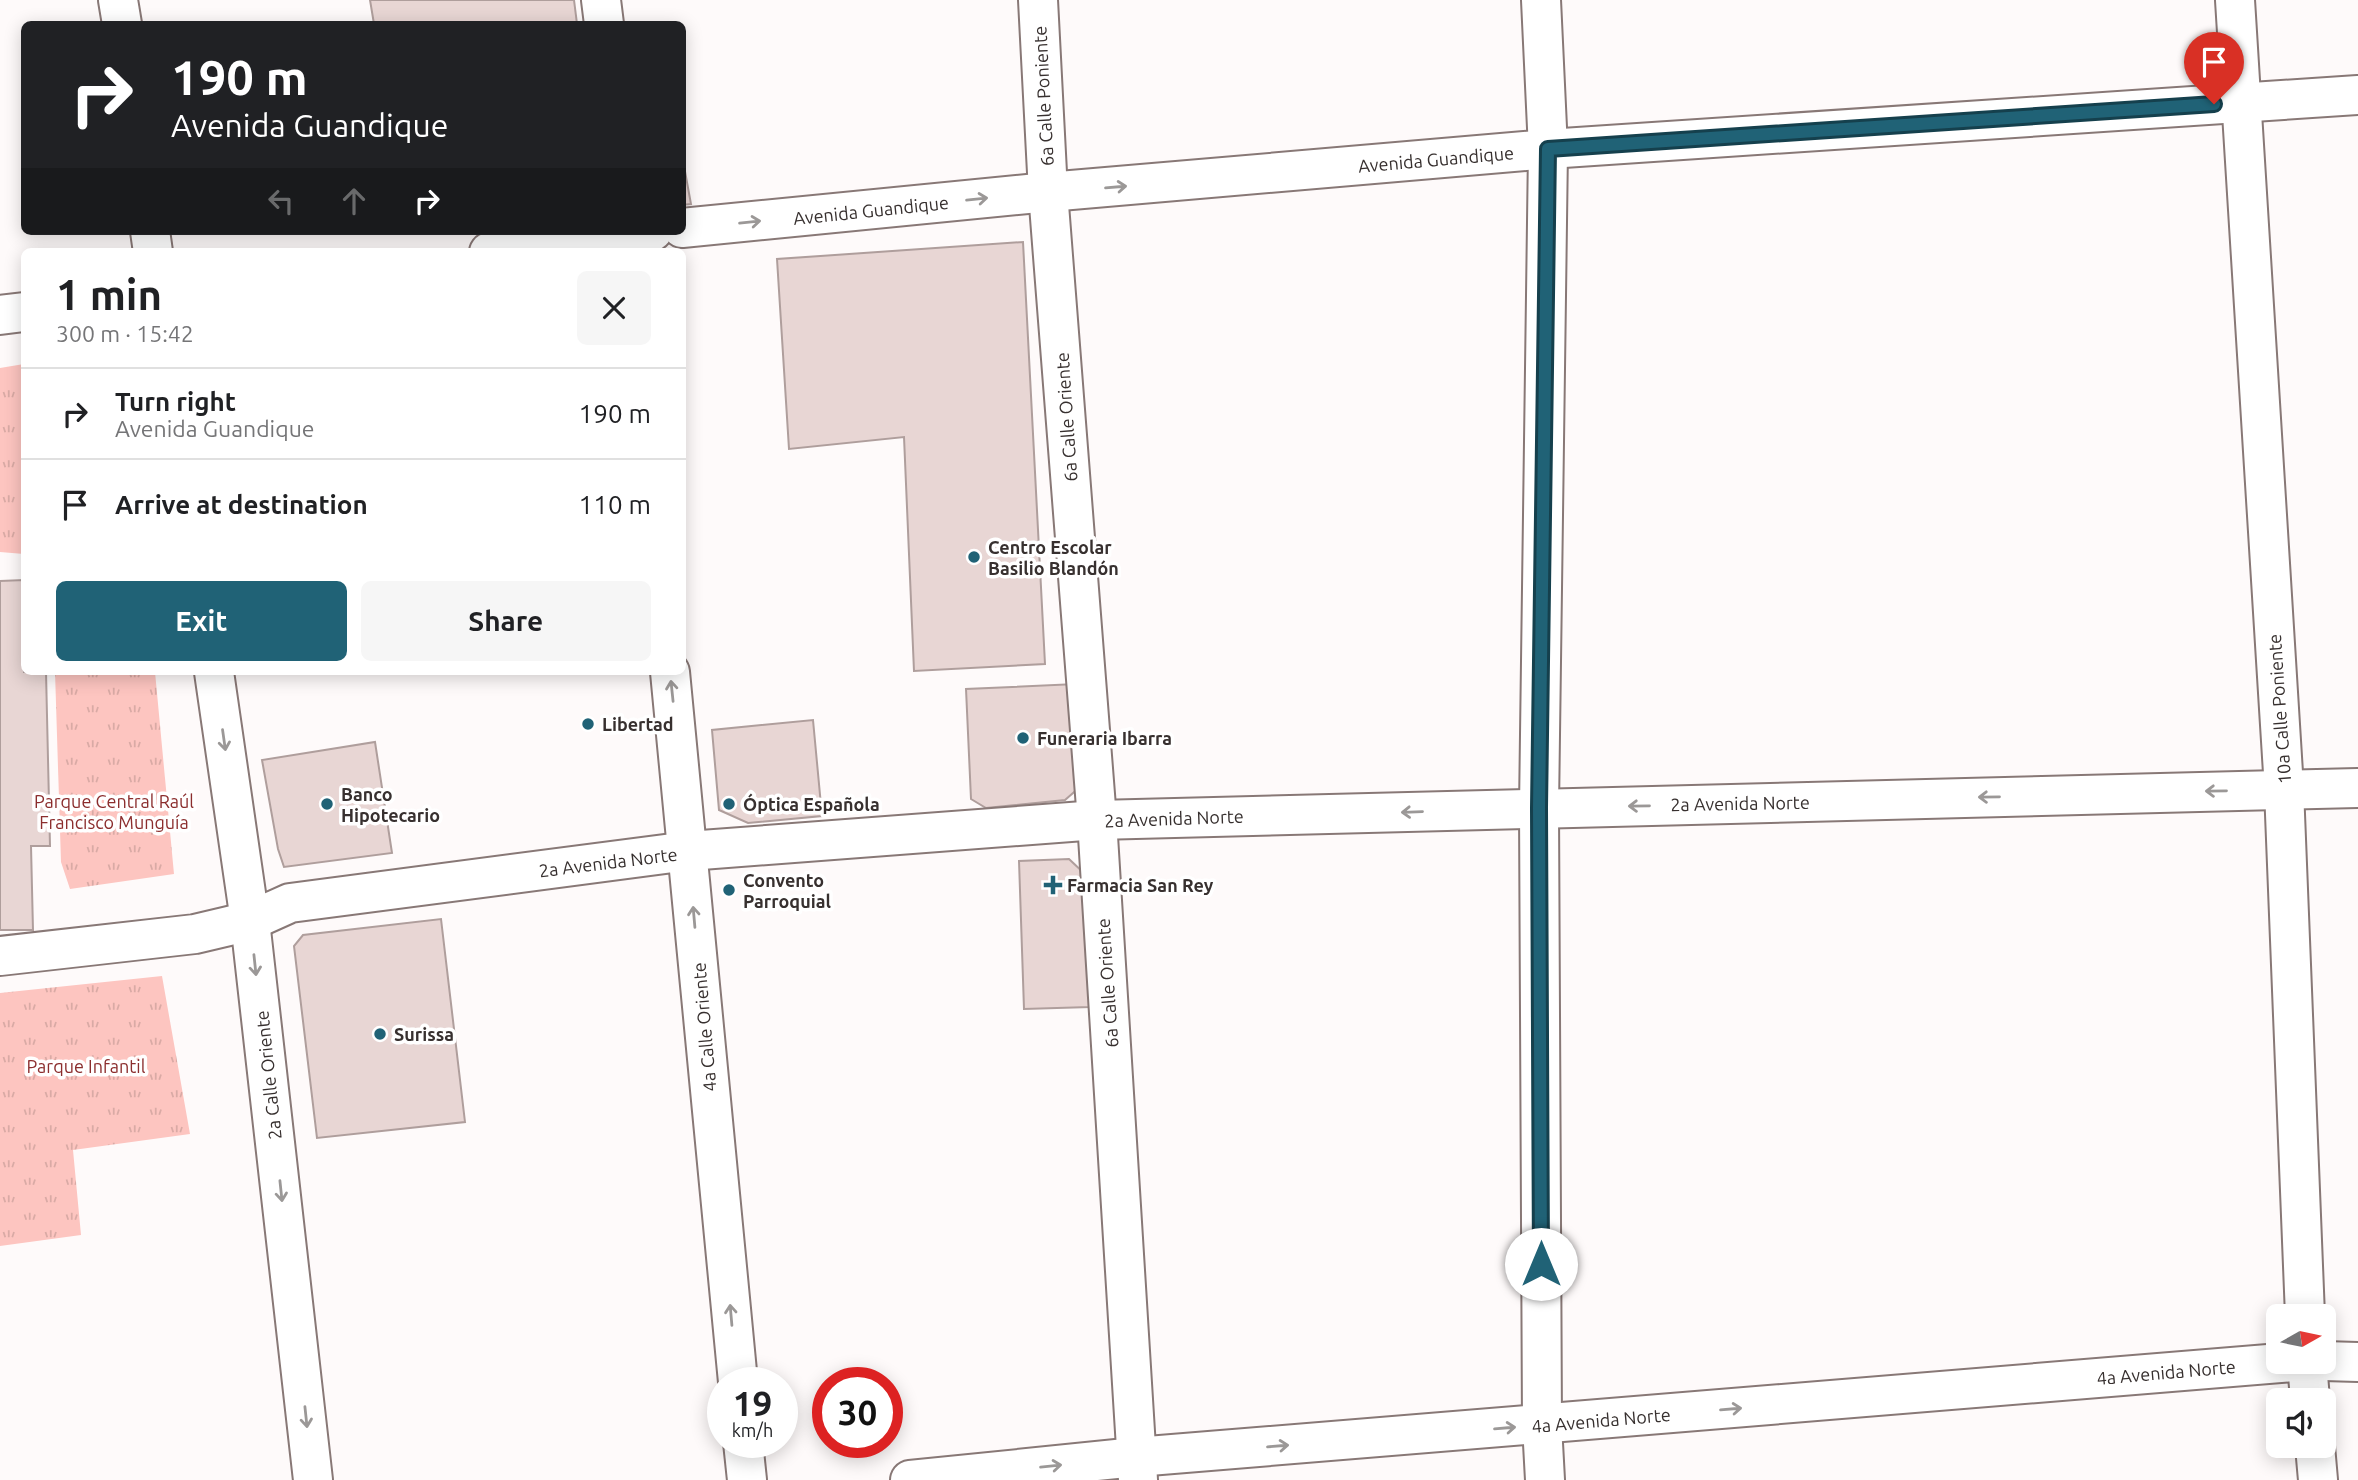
<!DOCTYPE html>
<meta charset="utf-8">
<style>
:root{--surface:#fff;--page:#f6f6f6;--text:#202124;--muted:#757577;--line:#e0e0e0;--accent:#206276}
body{margin:0;font-family:Ubuntu,sans-serif;background:var(--page);color:var(--text);height:100vh;display:flex;flex-direction:column;font-size:26px;white-space:nowrap}
*{box-sizing:border-box;margin:0}
p{font-size:23px;color:var(--muted)}
.icon{flex:none;width:38px;height:38px;fill:none;stroke:currentColor;stroke-width:2;stroke-linecap:round;stroke-linejoin:round}
.map{position:relative;flex:1;overflow:hidden}
.panel{position:absolute;left:21px;top:248px;width:665px;height:427px;display:flex;flex-direction:column;background:var(--surface);border-radius:10px;box-shadow:0 4px 18px #0003}
.panel>*{flex:none}
.hud{position:absolute;left:21px;top:21px;width:665px;height:214px;border-radius:10px;box-shadow:0 4px 18px #0003;background:#202124;color:#fff;overflow:hidden}
.needle{width:46px;rotate:81deg}
.buttons{position:absolute;left:2266px;top:1304px;display:grid;gap:14px}
.buttons a{display:grid;place-items:center;width:70px;height:70px;border-radius:10px;background:var(--surface);box-shadow:0 4px 18px #0003;font-size:35px}
.speed{position:absolute;left:707px;top:1367px;display:flex;gap:14px;font-size:35px;font-weight:700;text-align:center}
.speed>*{display:grid;place-content:center;width:91px;height:91px;border-radius:50%;background:var(--surface);box-shadow:0 4px 18px #0003;line-height:1}
.speed small{font-size:18px;font-weight:400}
.speed .limit{border:10px solid #d22;background:#fff;color:#111}
.pin{position:absolute;display:grid;place-items:center;width:60px;height:60px;color:#fff;margin:-72px -30px;border-radius:50% 50% 50% 0;rotate:-45deg;box-shadow:0 0 7px #0007}
.pin .icon{rotate:45deg}
.me{position:absolute;width:77px;margin:-38px;rotate:0deg;stroke-linejoin:round;filter:drop-shadow(0 0 5px #0008)}
.turn{display:flex;align-items:center;gap:24px;height:147px;padding:0 35px;font-size:32px}
.turn .icon{width:91px;height:91px;stroke-width:2.5}
.turn b{display:block;font-size:49px;line-height:60px}
.lanes{display:flex;align-items:center;height:66px;padding:0 35px;background:#0003;justify-content:center;gap:35px;direction:ltr}
.lanes .off{opacity:.35}
.round{display:grid;place-items:center;flex:none;width:74px;height:74px;border-radius:10px;background:var(--page)}
.summary{display:flex;align-items:center;justify-content:space-between;height:119px;padding:0 35px}
h1{font-size:42px;font-weight:600;line-height:52px}
.primary-button{display:flex;gap:14px;margin-top:auto;padding:14px 35px}
.primary-button a{flex:1;height:80px;border-radius:10px;background:var(--accent);color:#fff;font-size:28px;font-weight:600;line-height:80px;text-align:center}
.primary-button a+a{background:var(--page);color:var(--text)}
ul{padding:0;list-style:none}
li{display:flex;align-items:center;gap:21px;height:91px;padding:0 35px;border-top:2px solid var(--line)}
li div{flex:1}
li b{display:block;font-size:26px}
li em{font-style:normal}
.map>svg:first-child{display:block}
.park{fill:url(#park-tufts)}
.building{fill:#e8d6d4;stroke:#af9e9c;stroke-width:2}
.lines{fill:none;stroke-linecap:round;stroke-linejoin:round}
.minor-casing{stroke:#887876;stroke-width:42}
.minor{stroke:#fff;stroke-width:38}
.oneway{stroke:#9b9897}
.route-casing{stroke:#15404d;stroke-width:18}
.route{stroke:#206276;stroke-width:12}
.poi-dot{fill:#206276;stroke:#fff;stroke-width:2.5}
.labels{text-anchor:middle;dominant-baseline:central;stroke-width:7;stroke-linejoin:round;paint-order:stroke}
.street-label{font-size:18px;fill:#37302f;stroke:#fff}
.poi-label{font-size:18px;font-weight:bold;fill:#37302f;stroke:#fff;text-anchor:start}
.park-label{font-size:18px;fill:#8b2d2d;stroke:#fff}
</style>
<div class="map">
<svg width="2358" height="1480" viewBox="0 0 2358 1480">
<defs>
<pattern id="park-tufts" width="24" height="20" patternUnits="userSpaceOnUse" patternTransform="scale(1.75)"><rect width="24" height="20" fill="#fdc5c0"/><path d="M3 7l-1-3M5 7V3M7 7l1-3M15 17l-1-3M17 17v-4M19 17l1-3" fill="none" stroke="#d9aaa5"/></pattern>
</defs>
<rect width="100%" height="100%" fill="#fefafa"/>
<!-- park -->
<g class="park">
<polygon points="24,364 24,554 0,552 0,368"/>
<polygon points="55,672 155,672 174,874 70,889 61,862"/>
<polygon points="162,976 190,1134 73,1150 81,1235 0,1246 0,993"/>
</g>
<!-- building -->
<g class="building">
<polygon points="370,0 574,0 577,24 374,24"/>
<polygon points="682,155 691,204 682,205"/>
<polygon points="1023,242 1045,664 914,671 904,437 789,449 777,259"/>
<polygon points="24,580 24,672 46,672 50,846 31,846 33,930 0,930 0,581"/>
<polygon points="1076,684 1081,786 1065,800 986,808 971,799 966,689"/>
<polygon points="813,720 822,816 748,823 719,810 712,730"/>
<polygon points="375,742 392,853 284,867 278,849 262,760"/>
<polygon points="1069,859 1087,876 1090,1007 1024,1009 1019,861"/>
<polygon points="441,919 465,1122 317,1138 294,946 303,935"/>
</g>
<g class="lines">
<!-- minor casing -->
<g class="minor-casing">
<g id="minor">
<polyline points="118,0 122,24"/>
<polyline points="601,0 604,24"/>
<polyline points="1038,0 1048,192 1097,820 1138,1480"/>
<polyline points="1541,0 1548,149 1539,808 1542,1425 1545,1480"/>
<polyline points="2235,0 2284,789 2305,1316"/>
<polyline points="682,228 1048,192 1548,149 2358,95"/>
<polyline points="150,231 153,252"/>
<polyline points="489,252 653,231"/>
<polyline points="0,315 24,312"/>
<polyline points="214,672 250,921 313,1480"/>
<polyline points="670,672 738,1382"/>
<polyline points="0,956 195,934 250,921 290,903 688,851 1097,820 2358,788"/>
<polyline points="2324,1361 2358,1362"/>
<polyline points="2307,1362 2310,1400"/>
<polyline points="743,1442 747,1480"/>
<polyline points="2315,1446 2318,1480"/>
<polyline points="910,1480 1136,1457 2293,1362"/>
</g>
</g>
<!-- minor -->
<use href="#minor" class="minor"/>
</g>
<!-- one-way arrows -->
<defs><path id="oneway-shaft" d="M-6 0H5M1.5-3L5.5 0L1.5 3" fill="none" stroke-width="1.6" stroke-linecap="round" stroke-linejoin="round" transform="scale(1.75)"/></defs>
<g class="oneway">
<use href="#oneway-shaft" transform="translate(1116 187) rotate(-5)"/>
<use href="#oneway-shaft" transform="translate(977 199) rotate(-6)"/>
<use href="#oneway-shaft" transform="translate(750 222) rotate(-6)"/>
<use href="#oneway-shaft" transform="translate(672 691) rotate(-96)"/>
<use href="#oneway-shaft" transform="translate(224 740) rotate(82)"/>
<use href="#oneway-shaft" transform="translate(2216 791) rotate(179)"/>
<use href="#oneway-shaft" transform="translate(1989 797) rotate(179)"/>
<use href="#oneway-shaft" transform="translate(1639 806) rotate(179)"/>
<use href="#oneway-shaft" transform="translate(1412 812) rotate(178)"/>
<use href="#oneway-shaft" transform="translate(694 917) rotate(-95)"/>
<use href="#oneway-shaft" transform="translate(255 965) rotate(84)"/>
<use href="#oneway-shaft" transform="translate(281 1191) rotate(84)"/>
<use href="#oneway-shaft" transform="translate(731 1315) rotate(-95)"/>
<use href="#oneway-shaft" transform="translate(1731 1409) rotate(-5)"/>
<use href="#oneway-shaft" transform="translate(306 1417) rotate(84)"/>
<use href="#oneway-shaft" transform="translate(1505 1428) rotate(-5)"/>
<use href="#oneway-shaft" transform="translate(1278 1446) rotate(-5)"/>
<use href="#oneway-shaft" transform="translate(1051 1466) rotate(-6)"/>
</g>
<g class="lines">
<!-- route casing -->
<g class="route-casing">
<polyline id="route" points="1541,1264 1539,808 1548,149 2214,104"/>
</g>
<!-- route -->
<use href="#route" class="route"/>
</g>
<!-- markers -->
<g class="poi-dot">
<circle cx="974" cy="557" r="7"/>
<circle cx="588" cy="724" r="7"/>
<circle cx="1023" cy="738" r="7"/>
<circle cx="327" cy="804" r="7"/>
<circle cx="729" cy="804" r="7"/>
<path d="M1049.5 874.5h7v7h7v7h-7v7h-7v-7h-7v-7h7z"/>
<circle cx="729" cy="890" r="7"/>
<circle cx="380" cy="1034" r="7"/>
</g>
<g class="labels">
<!-- street labels -->
<g class="street-label">
<text transform="translate(1043 96) rotate(-93)">6a Calle Poniente</text>
<text transform="translate(1436 159) rotate(-5)">Avenida Guandique</text>
<text transform="translate(871 210) rotate(-6)">Avenida Guandique</text>
<text transform="translate(1066 417) rotate(-94)">6a Calle Oriente</text>
<text transform="translate(2279 709) rotate(-94)">10a Calle Poniente</text>
<text transform="translate(1740 803) rotate(-1)">2a Avenida Norte</text>
<text transform="translate(1174 818) rotate(-2)">2a Avenida Norte</text>
<text transform="translate(608 862) rotate(-7)">2a Avenida Norte</text>
<text transform="translate(1107 983) rotate(-94)">6a Calle Oriente</text>
<text transform="translate(704 1027) rotate(-95)">4a Calle Oriente</text>
<text transform="translate(268 1075) rotate(-96)">2a Calle Oriente</text>
<text transform="translate(2166 1372) rotate(-5)">4a Avenida Norte</text>
<text transform="translate(1601 1420) rotate(-5)">4a Avenida Norte</text>
</g>
<!-- poi labels -->
<g class="poi-label">
<text x="988" y="547">Centro Escolar<tspan x="988" dy="21">Basilio Blandón</tspan></text>
<text x="602" y="724">Libertad</text>
<text x="1037" y="738">Funeraria Ibarra</text>
<text x="341" y="794">Banco<tspan x="341" dy="21">Hipotecario</tspan></text>
<text x="743" y="804">Óptica Española</text>
<text x="743" y="880">Convento<tspan x="743" dy="21">Parroquial</tspan></text>
<text x="1067" y="885">Farmacia San Rey</text>
<text x="394" y="1034">Surissa</text>
</g>
<!-- park labels -->
<g class="park-label">
<text x="114" y="801">Parque Central Raúl<tspan x="114" dy="21">Francisco Munguía</tspan></text>
<text x="86" y="1066">Parque Infantil</text>
</g>
</g>
</svg>
<div class="buttons">
<a><svg class="needle" viewBox="-14 -14 28 28"><path d="M0-13l5 13h-10z" fill="#e53935"/><path d="M0 13l5-13h-10z" fill="#757577"/></svg></a>
<a><svg class="icon" aria-label="sound" viewBox="0 0 24 24"><path d="M4 9h4l5-4v14l-5-4H4zM17 9q2 3 0 6"/></svg></a>
</div>
<div class="speed"><div>19<small>km/h</small></div><div class="limit">30</div></div>
<div class="pin" style="left:2214px;top:104px;background:#d93025"><svg class="icon" aria-label="arrive" viewBox="0 0 24 24"><path d="M6 21V4h12l-3 4 3 4H6"/></svg></div>
<svg class="me" style="left:1541px;top:1264px" viewBox="-20 -20 40 40"><circle r="19" fill="#fff"/><path d="M0-13L10 11 0 6-10 11z" fill="#206276"/></svg>
<div class="hud">
<div class="turn"><svg class="icon" aria-label="right" viewBox="0 0 24 24"><path d="M7 20v-9h11M14 6l5 5-5 5"/></svg><div><b>190 m</b>Avenida Guandique</div></div>
<div class="lanes"><svg class="icon off" aria-label="left" viewBox="0 0 24 24"><path d="M17 20v-9H6M10 6l-5 5 5 5"/></svg><svg class="icon off" aria-label="ahead" viewBox="0 0 24 24"><path d="M12 20V5M6 11l6-6 6 6"/></svg><svg class="icon" aria-label="right" viewBox="0 0 24 24"><path d="M7 20v-9h11M14 6l5 5-5 5"/></svg></div>
</div>
<section class="panel">
<div class="summary"><div><h1>1 min</h1><p>300 m · 15:42</p></div><a class="round"><svg class="icon" aria-label="close" viewBox="0 0 24 24"><path d="M6 6l12 12M18 6L6 18"/></svg></a></div>
<ul>
<li><svg class="icon" aria-label="right" viewBox="0 0 24 24"><path d="M7 20v-9h11M14 6l5 5-5 5"/></svg><div><b>Turn right</b><p>Avenida Guandique</p></div><em>190 m</em></li>
<li><svg class="icon" aria-label="arrive" viewBox="0 0 24 24"><path d="M6 21V4h12l-3 4 3 4H6"/></svg><div><b>Arrive at destination</b></div><em>110 m</em></li>
</ul>
<div class="primary-button"><a>Exit</a><a>Share</a></div>
</section>
</div>
